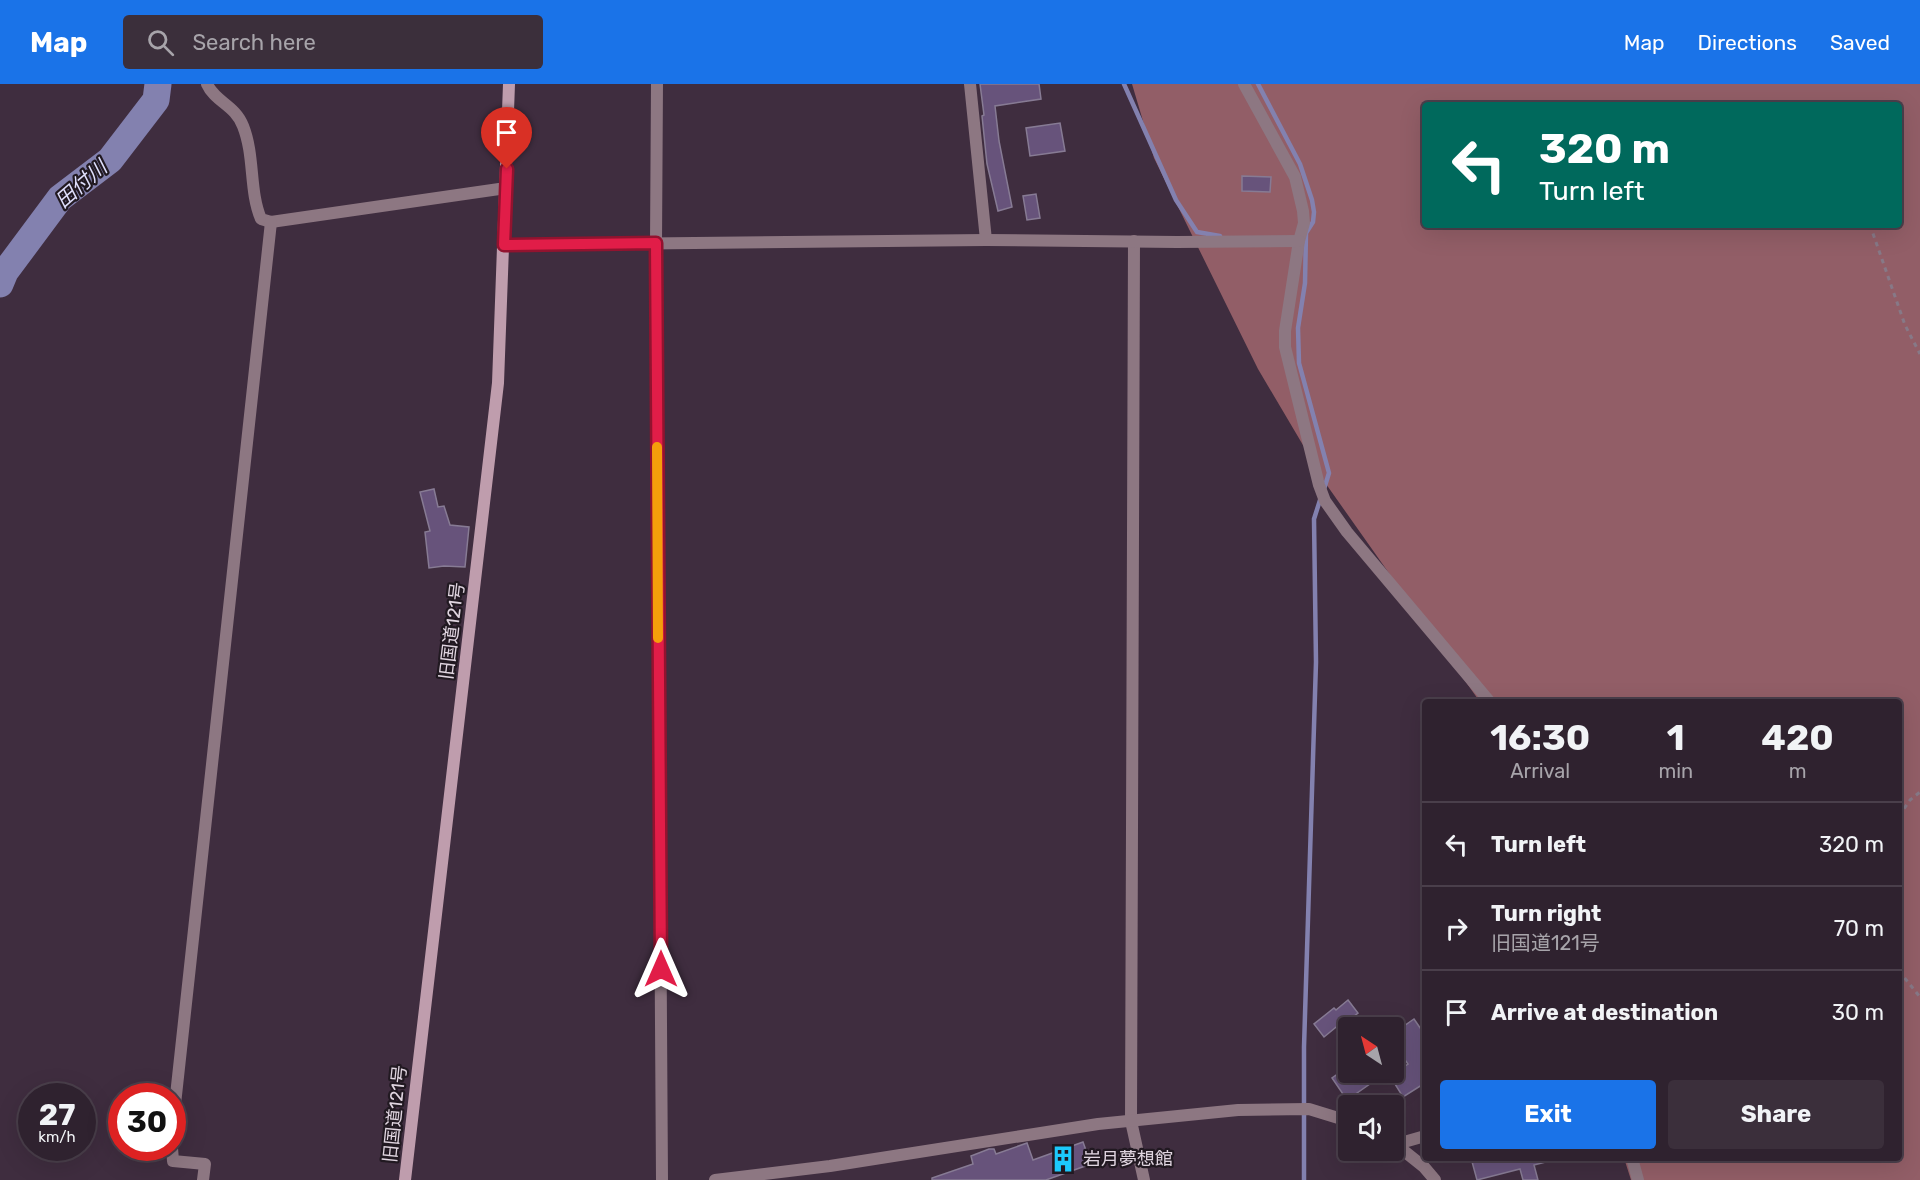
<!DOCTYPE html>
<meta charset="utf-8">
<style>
:root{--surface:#2f222f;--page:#3b2f3b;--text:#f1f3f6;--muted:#a7a4aa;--line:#4a3f4b;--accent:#1a73e8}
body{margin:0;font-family:Rubik,"Noto Sans JP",sans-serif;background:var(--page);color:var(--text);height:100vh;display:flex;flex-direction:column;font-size:22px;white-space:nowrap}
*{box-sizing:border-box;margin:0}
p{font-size:20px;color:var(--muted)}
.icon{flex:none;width:33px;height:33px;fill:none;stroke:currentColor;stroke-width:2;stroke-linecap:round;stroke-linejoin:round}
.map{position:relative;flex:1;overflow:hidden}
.panel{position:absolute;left:1422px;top:615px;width:480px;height:462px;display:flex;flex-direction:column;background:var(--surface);border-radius:6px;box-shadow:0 6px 24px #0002,0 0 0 2px var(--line)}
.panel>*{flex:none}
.guide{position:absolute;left:1422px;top:18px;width:480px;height:126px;border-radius:6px;box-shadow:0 6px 24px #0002,0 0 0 2px var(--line);background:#00695c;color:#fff;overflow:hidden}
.needle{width:39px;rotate:324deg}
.tools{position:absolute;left:1338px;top:933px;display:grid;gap:12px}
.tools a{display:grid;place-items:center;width:66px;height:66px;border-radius:6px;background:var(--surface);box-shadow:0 6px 24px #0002,0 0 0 2px var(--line);font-size:30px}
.speed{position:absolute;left:18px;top:999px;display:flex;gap:12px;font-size:30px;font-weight:700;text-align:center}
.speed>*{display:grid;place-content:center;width:78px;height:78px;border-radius:50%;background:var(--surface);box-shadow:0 6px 24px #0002,0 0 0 2px var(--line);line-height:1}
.speed small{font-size:15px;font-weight:400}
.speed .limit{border:9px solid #d22;background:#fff;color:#111}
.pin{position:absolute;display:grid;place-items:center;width:51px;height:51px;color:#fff;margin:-62px -26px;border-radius:50% 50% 50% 0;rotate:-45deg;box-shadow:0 0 6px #0007}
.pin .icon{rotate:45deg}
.me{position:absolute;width:66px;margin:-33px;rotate:0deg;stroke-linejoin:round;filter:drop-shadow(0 0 4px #0008)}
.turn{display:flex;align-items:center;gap:21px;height:126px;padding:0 18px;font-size:27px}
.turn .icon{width:78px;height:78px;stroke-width:2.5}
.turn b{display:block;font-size:42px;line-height:51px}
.eta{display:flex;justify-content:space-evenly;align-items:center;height:102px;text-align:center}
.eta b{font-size:36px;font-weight:700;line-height:42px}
.action{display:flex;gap:12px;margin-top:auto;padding:12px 18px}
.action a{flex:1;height:69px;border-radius:6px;background:var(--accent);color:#fff;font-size:24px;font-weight:700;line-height:69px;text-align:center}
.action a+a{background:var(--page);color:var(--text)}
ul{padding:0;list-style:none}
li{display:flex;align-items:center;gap:18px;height:84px;padding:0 18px;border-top:2px solid var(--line)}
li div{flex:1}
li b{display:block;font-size:22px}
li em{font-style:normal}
header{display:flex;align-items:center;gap:36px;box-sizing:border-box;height:84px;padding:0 30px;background:var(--accent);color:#fff}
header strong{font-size:28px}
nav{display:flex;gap:33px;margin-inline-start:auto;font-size:21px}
.search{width:420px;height:54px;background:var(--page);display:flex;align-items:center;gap:15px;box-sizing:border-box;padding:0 21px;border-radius:6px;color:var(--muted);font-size:22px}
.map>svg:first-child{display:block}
.forest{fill:#925e67;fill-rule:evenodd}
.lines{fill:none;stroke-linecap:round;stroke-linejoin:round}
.stream{stroke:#8381af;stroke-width:4.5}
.river{stroke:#8381af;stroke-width:27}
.building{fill:#67537b;stroke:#877b94;stroke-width:1.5}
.path{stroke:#877987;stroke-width:3;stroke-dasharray:4.5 4.5;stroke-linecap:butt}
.street{stroke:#8d7782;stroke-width:12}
.secondary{stroke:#bf9dad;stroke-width:12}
.route-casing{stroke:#92132f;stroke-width:15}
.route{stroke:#e11d48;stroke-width:10}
.slow{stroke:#f59e0b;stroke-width:10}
.labels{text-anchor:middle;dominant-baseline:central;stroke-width:4.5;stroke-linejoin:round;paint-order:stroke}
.street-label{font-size:18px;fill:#e0d5e0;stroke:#211921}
.poi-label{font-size:18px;fill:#e0d5e0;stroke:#211921;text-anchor:start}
.water-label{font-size:20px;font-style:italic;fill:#e0e0fd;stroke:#211921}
</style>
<header>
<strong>Map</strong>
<div class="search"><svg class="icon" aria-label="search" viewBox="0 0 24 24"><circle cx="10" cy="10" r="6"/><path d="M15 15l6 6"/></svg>Search here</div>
<nav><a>Map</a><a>Directions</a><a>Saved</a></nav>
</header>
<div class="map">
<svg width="1920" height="1096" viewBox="0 0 1920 1096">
<rect width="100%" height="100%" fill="#3f2d3f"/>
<!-- forest -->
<path class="forest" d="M1132 0H1920V1096H1631L1624 1074H1899V618H1480L1326 400 1258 285 1154 74ZM1425 21H1899V141H1425Z"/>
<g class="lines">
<!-- stream -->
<g class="stream">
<polyline points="1124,0 1176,116 1197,148 1220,152"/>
<polyline points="1258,0 1300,80 1312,116 1314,128 1313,138 1306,149 1305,199 1298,244 1299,279 1329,389 1324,405"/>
<polyline points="1304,1096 1304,963 1316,578 1314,435 1321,413"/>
</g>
<!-- river -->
<polyline class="river" points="0,200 5,188 60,114 110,76 156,16 158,0"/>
</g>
<!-- building -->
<g class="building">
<polygon points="980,0 1039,0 1041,15 995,22 999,57 1012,123 998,127 987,80 982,32 984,31"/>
<polygon points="1060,39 1065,67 1030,72 1026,44"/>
<polygon points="1242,92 1271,93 1270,108 1242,107"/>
<polygon points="1036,110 1040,134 1027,136 1023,112"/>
<polygon points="434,405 438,423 444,422 450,441 469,443 465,483 444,482 429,484 425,448 430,447 420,408"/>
<polygon points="1348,916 1358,929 1348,937 1346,935 1324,953 1314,940 1334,924 1336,926"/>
<polygon points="1414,935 1425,951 1425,999 1403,1013 1390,992 1408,980 1394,960 1394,949"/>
<polygon points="1348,983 1348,988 1387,988 1347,1016 1332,994"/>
<polygon points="1083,1058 1091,1080 1046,1096 932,1096 932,1094 973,1080 971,1072 989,1065 994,1065 996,1070 1027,1059 1033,1076"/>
<polygon points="1471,1074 1546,1074 1546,1078 1534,1081 1538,1096 1523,1096 1520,1085 1477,1096"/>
</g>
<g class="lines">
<!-- path -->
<g class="path">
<polyline points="1870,141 1905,241 1920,270"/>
<polyline points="1899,732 1910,716 1920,708"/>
<polyline points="1899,887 1920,913"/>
</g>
<!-- street -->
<g class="street">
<path d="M207 0C215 18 235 21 243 42 255 72 249 107 261 135L271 138 506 104"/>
<polyline points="657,0 656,159 662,1096"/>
<polyline points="970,0 986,156"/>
<polyline points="1244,0 1295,93 1303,127 1304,139 1299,157 1285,247 1285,263 1319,401 1325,417 1347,448 1490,618"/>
<polyline points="1134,157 1131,1037 1144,1096"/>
<polyline points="504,161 986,156 1177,158 1299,157"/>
<polyline points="172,1048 271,138"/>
<polyline points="1394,1059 1424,1083 1435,1096"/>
<polyline points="1397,1060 1425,1052"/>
<polyline points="172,1064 173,1077 205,1080 203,1096"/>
<polyline points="1632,1074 1638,1096"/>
<polyline points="715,1096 830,1082 1098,1040 1238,1026 1309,1025 1348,1037"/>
</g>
<!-- secondary -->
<polyline class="secondary" points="405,1096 498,299 509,0"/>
</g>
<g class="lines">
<!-- route casing -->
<g class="route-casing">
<polyline id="route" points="507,85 504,161 656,159 661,885"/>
</g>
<!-- route -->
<use href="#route" class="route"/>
<!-- slow -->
<polyline class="slow" points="657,363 658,554"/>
</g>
<!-- icons -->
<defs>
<g id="building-bare" transform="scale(2.07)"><path d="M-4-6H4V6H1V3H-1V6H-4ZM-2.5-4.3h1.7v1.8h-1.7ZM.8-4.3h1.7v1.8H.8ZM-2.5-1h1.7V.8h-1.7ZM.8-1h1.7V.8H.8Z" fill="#1cc9fc" stroke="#211921" stroke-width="2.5" paint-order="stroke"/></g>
</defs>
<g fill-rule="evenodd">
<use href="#building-bare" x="1063" y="1075"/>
</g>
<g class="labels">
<!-- street labels -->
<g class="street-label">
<text transform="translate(452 547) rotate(-83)">旧国道121号</text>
<text transform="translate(395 1030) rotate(-84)">旧国道121号</text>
</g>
<!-- poi labels -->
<g class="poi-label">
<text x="1083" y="1075">岩月夢想館</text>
</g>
<!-- water labels -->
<g class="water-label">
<text transform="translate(81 100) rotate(-41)">田付川</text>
</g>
</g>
</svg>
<div class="tools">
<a><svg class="needle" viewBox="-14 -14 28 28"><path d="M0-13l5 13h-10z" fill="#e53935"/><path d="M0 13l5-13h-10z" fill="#a7a4aa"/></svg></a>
<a><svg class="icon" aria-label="sound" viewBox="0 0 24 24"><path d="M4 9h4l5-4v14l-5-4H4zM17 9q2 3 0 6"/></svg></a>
</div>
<div class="speed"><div>27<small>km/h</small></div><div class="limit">30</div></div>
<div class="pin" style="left:507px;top:85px;background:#d93025"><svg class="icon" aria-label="arrive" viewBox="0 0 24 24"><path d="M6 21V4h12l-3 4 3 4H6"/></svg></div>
<svg class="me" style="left:661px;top:885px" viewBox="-20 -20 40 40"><path d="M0-17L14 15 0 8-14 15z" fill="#e11d48" stroke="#fff" stroke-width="4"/></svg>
<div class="guide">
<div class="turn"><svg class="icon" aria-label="left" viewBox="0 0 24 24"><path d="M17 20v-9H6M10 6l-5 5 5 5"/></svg><div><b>320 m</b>Turn left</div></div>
</div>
<section class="panel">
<div class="eta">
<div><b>16:30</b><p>Arrival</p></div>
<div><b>1</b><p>min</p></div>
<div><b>420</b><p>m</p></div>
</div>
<ul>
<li><svg class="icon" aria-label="left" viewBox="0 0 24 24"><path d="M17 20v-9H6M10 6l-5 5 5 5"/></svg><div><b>Turn left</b></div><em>320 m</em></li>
<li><svg class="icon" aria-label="right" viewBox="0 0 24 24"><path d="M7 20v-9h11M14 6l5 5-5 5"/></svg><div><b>Turn right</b><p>旧国道121号</p></div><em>70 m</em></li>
<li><svg class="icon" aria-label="arrive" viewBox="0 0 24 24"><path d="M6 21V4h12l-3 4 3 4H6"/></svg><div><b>Arrive at destination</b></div><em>30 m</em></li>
</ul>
<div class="action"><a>Exit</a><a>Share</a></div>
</section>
</div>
